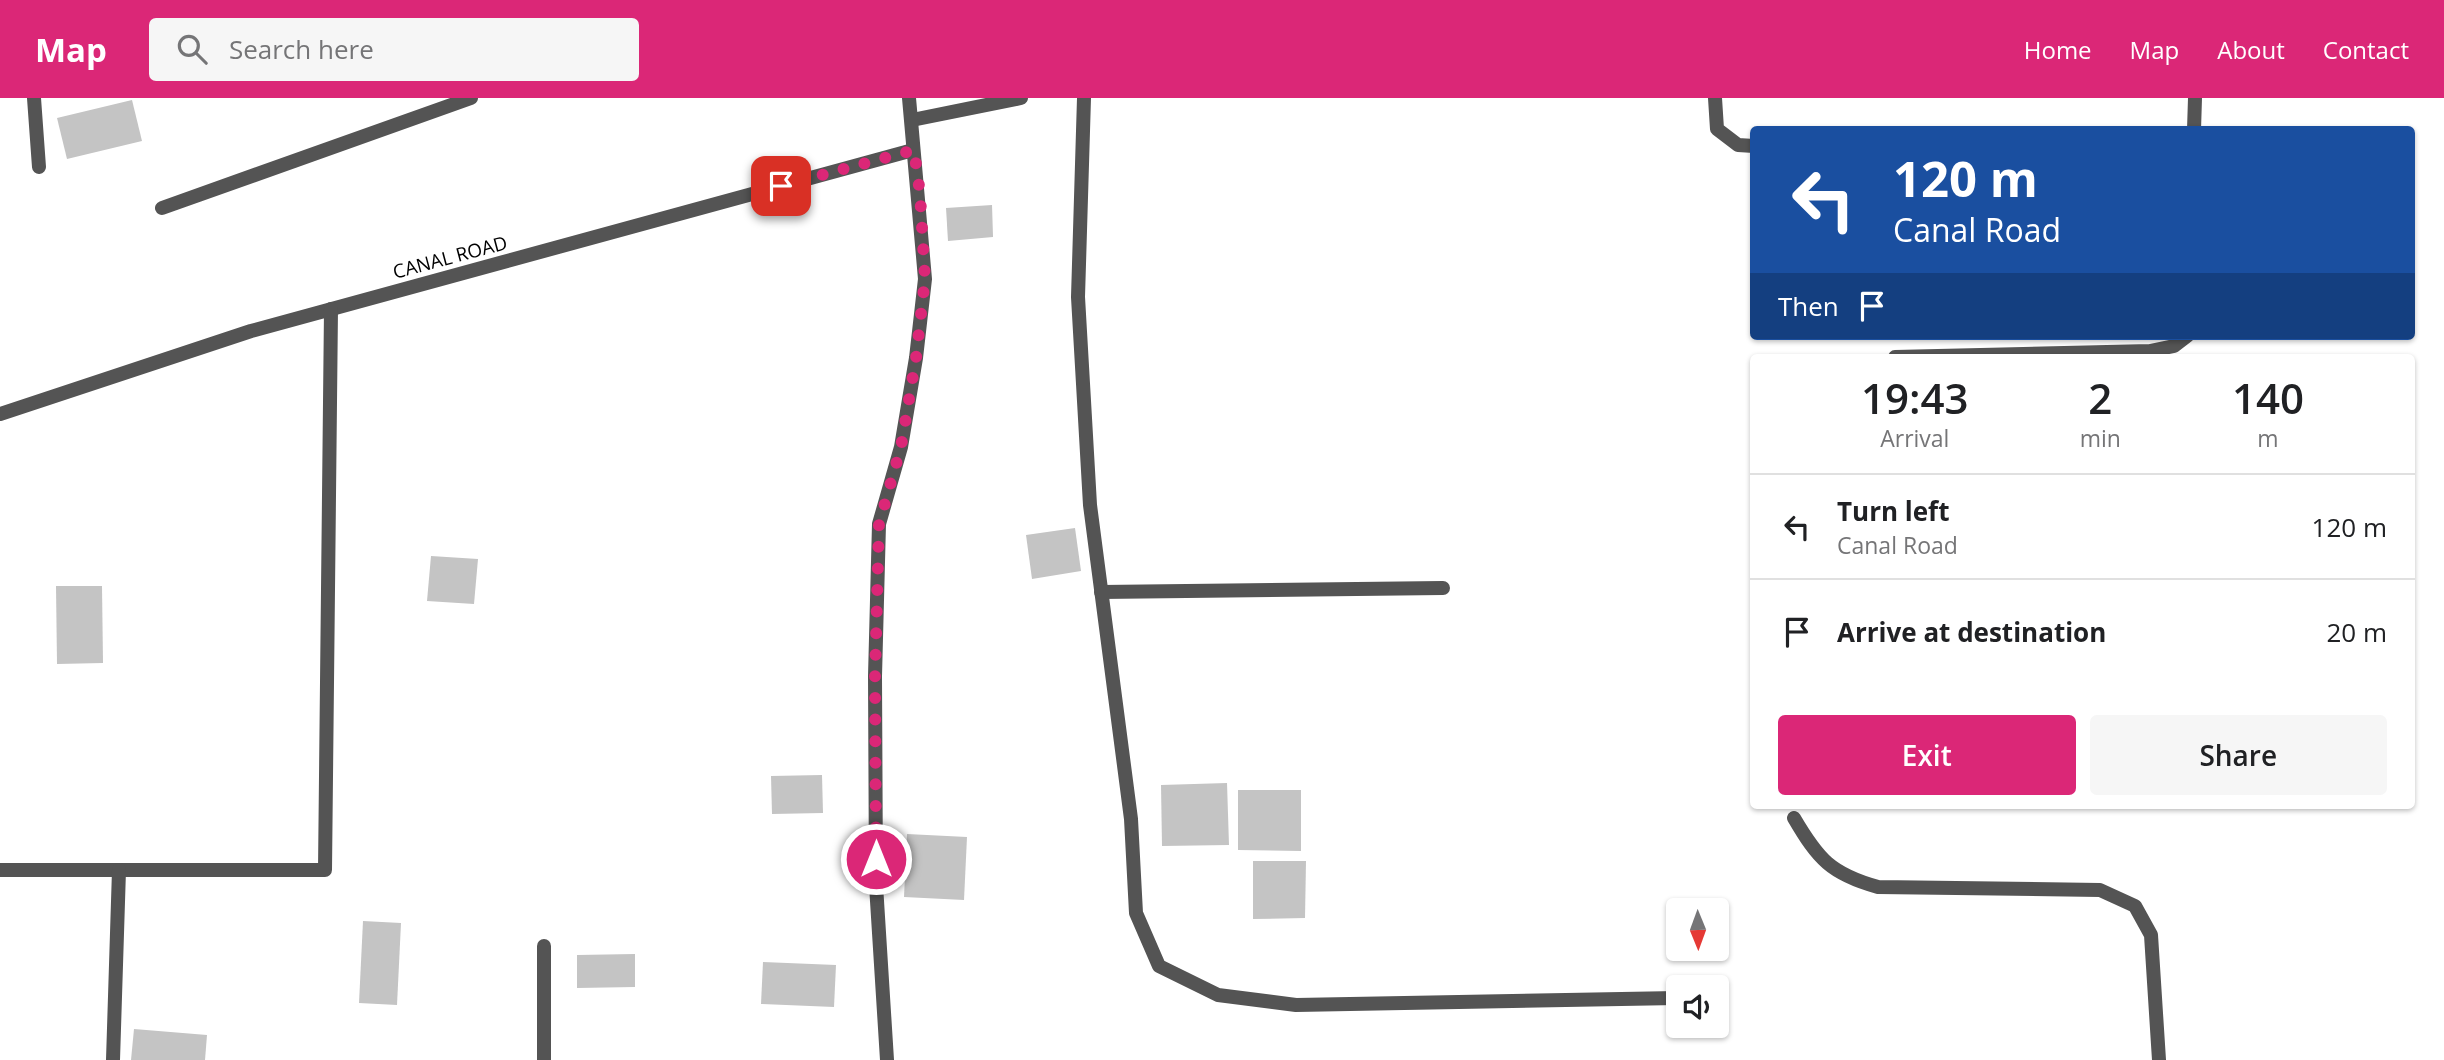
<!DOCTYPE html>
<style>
:root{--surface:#fff;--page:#f6f6f6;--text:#202124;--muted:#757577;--line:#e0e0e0;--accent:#db2777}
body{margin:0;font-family:"Open Sans",sans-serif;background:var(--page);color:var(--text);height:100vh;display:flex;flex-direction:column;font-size:26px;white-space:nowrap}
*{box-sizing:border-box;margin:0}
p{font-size:23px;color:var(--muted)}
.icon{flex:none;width:38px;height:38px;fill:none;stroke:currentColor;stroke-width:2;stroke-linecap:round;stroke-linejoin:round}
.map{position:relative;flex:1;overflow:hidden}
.side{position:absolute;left:1750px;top:256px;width:665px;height:455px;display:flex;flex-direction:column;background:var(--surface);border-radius:7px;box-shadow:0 2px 5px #0004}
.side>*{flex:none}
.guide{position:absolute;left:1750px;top:28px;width:665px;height:214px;border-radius:7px;box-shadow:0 2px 5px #0004;background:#1a4fa0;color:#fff;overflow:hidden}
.needle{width:46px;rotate:179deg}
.controls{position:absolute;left:1666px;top:800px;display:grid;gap:14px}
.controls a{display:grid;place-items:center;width:63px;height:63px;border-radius:7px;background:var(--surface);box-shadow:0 2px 5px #0004;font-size:35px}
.pin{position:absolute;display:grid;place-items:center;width:60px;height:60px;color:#fff;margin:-30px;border-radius:14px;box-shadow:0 4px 10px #0006}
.me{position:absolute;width:77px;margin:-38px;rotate:0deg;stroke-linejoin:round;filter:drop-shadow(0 0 5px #0008)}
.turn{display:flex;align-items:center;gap:24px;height:147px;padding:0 28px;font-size:32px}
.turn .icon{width:91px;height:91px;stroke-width:2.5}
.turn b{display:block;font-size:49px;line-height:60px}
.then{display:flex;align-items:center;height:66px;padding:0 28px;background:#0003;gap:14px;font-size:26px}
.eta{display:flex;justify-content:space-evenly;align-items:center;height:119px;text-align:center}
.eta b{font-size:42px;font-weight:600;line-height:49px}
.primary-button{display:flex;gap:14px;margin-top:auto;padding:14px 28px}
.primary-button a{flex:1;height:80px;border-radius:7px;background:var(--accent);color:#fff;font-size:28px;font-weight:600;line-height:80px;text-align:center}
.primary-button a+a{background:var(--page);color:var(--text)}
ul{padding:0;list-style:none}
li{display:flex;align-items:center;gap:21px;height:105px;padding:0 28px;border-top:2px solid var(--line)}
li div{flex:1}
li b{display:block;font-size:26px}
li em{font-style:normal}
header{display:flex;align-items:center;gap:42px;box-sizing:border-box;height:98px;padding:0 35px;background:var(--accent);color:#fff}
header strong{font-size:33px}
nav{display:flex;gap:38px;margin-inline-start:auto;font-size:24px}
.search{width:490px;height:63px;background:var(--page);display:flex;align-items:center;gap:18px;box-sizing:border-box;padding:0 24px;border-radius:7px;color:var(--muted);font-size:26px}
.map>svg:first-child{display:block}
.building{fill:#c4c4c4}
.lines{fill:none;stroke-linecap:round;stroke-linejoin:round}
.street{stroke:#545454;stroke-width:14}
.route{stroke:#db2777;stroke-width:12;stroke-dasharray:0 21.6}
.labels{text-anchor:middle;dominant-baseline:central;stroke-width:5;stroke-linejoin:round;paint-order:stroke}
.street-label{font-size:19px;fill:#000;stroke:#fff}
</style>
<header>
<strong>Map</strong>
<div class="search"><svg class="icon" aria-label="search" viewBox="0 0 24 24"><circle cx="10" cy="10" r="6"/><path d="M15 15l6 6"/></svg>Search here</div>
<nav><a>Home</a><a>Map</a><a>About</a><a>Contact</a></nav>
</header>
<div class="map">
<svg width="2444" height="962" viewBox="0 0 2444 962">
<rect width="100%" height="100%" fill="#fff"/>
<!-- building -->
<g class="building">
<polygon points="132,2 142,43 67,61 57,20"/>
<polygon points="992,107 993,139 948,143 946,110"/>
<polygon points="1075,430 1081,473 1032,481 1026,437"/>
<polygon points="431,458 478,461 474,506 427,503"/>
<polygon points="56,488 102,488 103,565 57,566"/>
<polygon points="822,677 823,715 772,716 771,678"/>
<polygon points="1227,685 1229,747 1162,748 1161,687"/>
<polygon points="1238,692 1301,692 1301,753 1238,752"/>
<polygon points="907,736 967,739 964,802 904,799"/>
<polygon points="1253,763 1306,763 1305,820 1253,821"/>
<polygon points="363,823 401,825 397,907 359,905"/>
<polygon points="635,856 635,889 577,890 577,857"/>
<polygon points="763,864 836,867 834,909 761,906"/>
<polygon points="134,931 207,937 205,962 131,962"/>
</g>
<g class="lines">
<!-- street -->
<g class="street">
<polyline points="34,0 39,69"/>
<polyline points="1084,0 1078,199 1090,407 1131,721 1136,815 1159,868 1218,897 1296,907 1677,900"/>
<polyline points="1715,0 1717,31 1738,47 1754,48"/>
<polyline points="912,22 1021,0"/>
<polyline points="2194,32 2195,0"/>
<polyline points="162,110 471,0"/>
<polyline points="1895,259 2150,253 2174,248 2187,238"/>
<polyline points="0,316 251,233 913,52"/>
<polyline points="1101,494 1443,490"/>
<path d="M1794 720C1818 761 1831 776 1878 789L2100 792 2135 808 2151 837 2159 962"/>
<polyline points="0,772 325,772 331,211"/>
<polyline points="113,962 119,772"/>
<polyline points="544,962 544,848"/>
<polyline points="887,962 876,787 875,578 879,426 901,349 916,260 925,181 909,0"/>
</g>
</g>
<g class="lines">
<!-- route -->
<polyline class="route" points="781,88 914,52 920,95 925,181 916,260 901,349 879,426 875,578 876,761"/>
</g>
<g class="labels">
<!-- street labels -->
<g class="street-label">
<text transform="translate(450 159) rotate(-15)">CANAL ROAD</text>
</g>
</g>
</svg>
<div class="controls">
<a><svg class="needle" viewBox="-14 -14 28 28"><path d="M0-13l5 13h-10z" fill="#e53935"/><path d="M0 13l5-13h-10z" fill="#757577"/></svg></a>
<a><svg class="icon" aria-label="sound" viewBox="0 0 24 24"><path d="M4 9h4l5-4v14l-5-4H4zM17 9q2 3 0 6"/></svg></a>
</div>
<div class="pin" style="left:781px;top:88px;background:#d93025"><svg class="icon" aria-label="arrive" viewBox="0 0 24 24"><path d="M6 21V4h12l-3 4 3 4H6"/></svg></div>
<svg class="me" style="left:876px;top:761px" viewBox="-20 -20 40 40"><circle r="17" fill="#db2777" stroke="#fff" stroke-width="3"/><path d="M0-11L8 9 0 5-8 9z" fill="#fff"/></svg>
<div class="guide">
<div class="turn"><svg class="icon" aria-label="left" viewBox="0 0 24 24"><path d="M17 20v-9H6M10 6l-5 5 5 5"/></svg><div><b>120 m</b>Canal Road</div></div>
<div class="then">Then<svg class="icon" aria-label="arrive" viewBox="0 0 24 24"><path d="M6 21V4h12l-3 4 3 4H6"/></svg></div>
</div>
<section class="side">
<div class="eta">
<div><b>19:43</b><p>Arrival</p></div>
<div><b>2</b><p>min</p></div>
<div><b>140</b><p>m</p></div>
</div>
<ul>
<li><svg class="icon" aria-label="left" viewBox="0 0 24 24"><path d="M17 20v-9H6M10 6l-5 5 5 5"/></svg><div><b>Turn left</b><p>Canal Road</p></div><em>120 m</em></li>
<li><svg class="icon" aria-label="arrive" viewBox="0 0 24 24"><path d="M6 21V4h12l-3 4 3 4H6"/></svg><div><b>Arrive at destination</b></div><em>20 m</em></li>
</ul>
<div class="primary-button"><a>Exit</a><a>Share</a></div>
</section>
</div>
